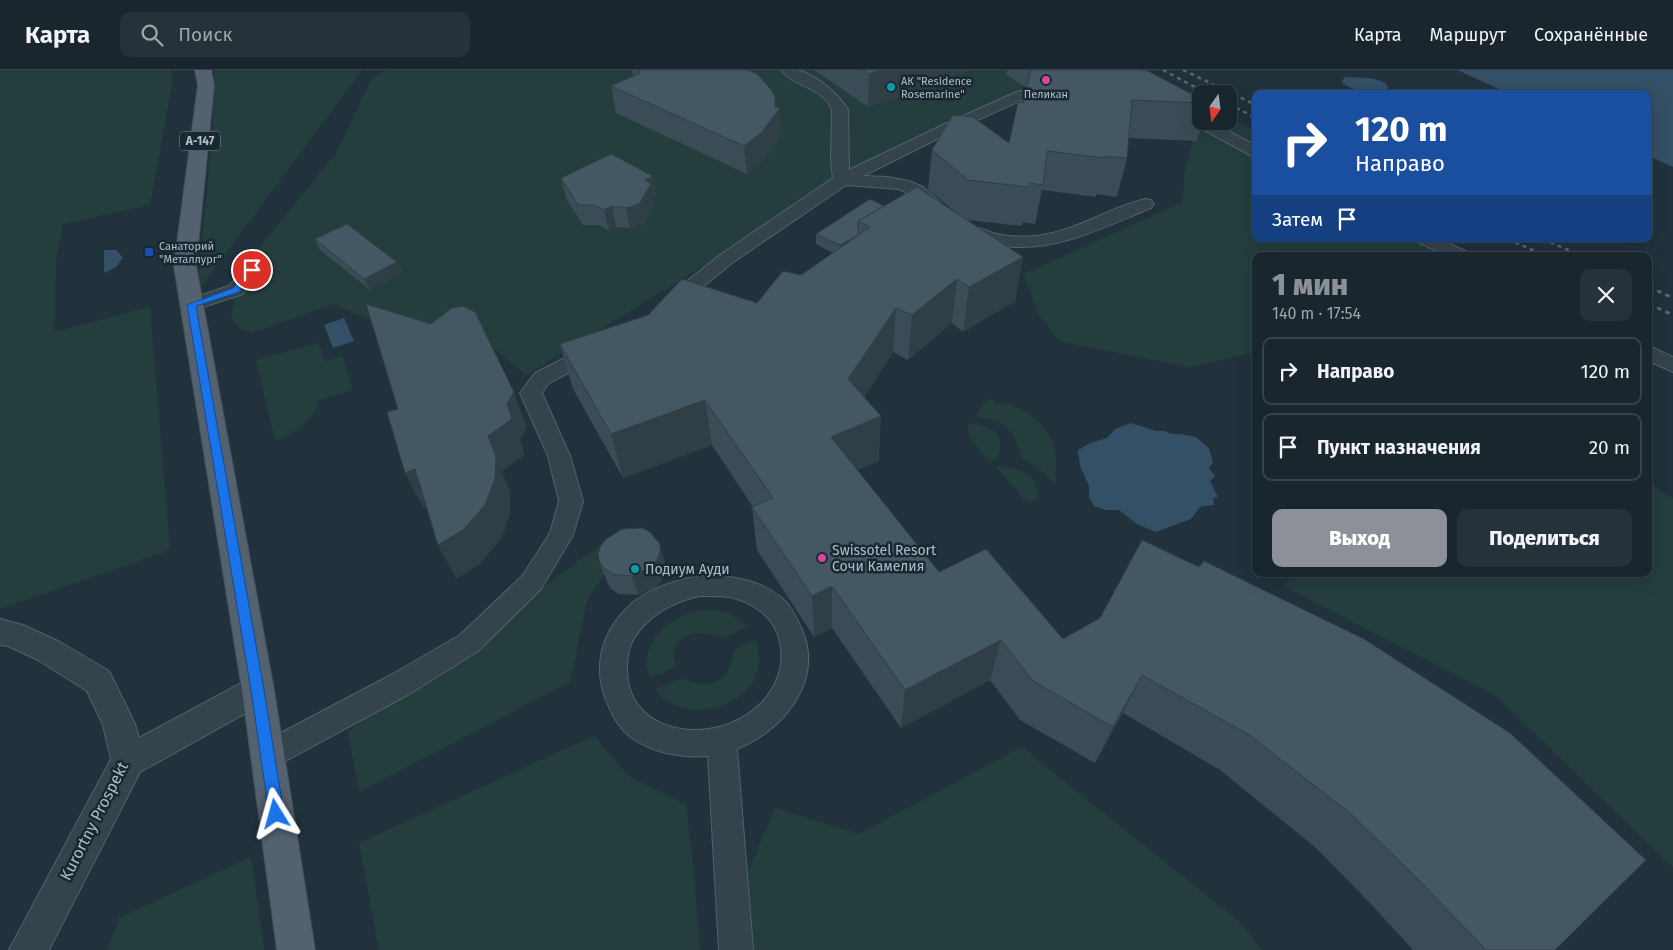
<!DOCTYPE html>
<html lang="ru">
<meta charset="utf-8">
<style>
:root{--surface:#19262e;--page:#26323a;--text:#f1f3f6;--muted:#9fa5aa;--line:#37434a;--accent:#8c9099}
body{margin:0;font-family:"Fira Sans",sans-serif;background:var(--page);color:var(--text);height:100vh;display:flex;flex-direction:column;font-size:19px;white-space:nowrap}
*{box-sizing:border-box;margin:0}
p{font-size:16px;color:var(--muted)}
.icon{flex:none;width:28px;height:28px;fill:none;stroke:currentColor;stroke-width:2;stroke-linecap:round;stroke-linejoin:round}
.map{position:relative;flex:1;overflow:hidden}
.details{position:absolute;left:1252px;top:182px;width:400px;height:325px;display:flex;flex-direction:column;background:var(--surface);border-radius:10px;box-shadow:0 5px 20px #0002,0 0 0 1px var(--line)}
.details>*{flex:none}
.banner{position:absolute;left:1252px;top:20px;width:400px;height:152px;border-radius:10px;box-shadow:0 5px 20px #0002,0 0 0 1px var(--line);background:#1a4fa0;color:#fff;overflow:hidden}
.needle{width:32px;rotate:194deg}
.fabs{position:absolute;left:1192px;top:15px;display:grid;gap:10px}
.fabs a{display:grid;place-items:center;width:45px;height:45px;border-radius:10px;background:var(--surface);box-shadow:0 5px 20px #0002,0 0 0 1px var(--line);font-size:25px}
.pin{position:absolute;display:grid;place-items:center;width:42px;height:42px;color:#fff;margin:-21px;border:2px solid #fff;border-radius:50%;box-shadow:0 1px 5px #0007}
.me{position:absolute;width:55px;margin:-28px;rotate:352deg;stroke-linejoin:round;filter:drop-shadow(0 0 4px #0008)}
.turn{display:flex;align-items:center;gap:18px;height:105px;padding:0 20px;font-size:22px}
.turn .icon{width:65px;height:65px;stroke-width:2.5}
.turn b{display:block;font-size:35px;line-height:42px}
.then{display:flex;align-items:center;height:48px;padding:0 20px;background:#0003;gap:10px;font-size:19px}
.round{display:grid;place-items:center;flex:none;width:52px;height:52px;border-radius:10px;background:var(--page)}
.summary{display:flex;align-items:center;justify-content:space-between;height:85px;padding:0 20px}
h1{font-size:30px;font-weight:800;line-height:38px;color:var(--accent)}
.action{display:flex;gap:10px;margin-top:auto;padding:10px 20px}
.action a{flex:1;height:58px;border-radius:10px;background:var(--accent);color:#fff;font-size:20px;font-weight:800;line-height:58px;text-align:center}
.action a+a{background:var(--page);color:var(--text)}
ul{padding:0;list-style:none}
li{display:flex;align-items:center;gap:15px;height:68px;margin:0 10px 8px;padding:0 10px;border:2px solid var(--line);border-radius:10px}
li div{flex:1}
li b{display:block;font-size:19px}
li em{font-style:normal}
header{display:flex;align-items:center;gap:30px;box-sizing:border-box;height:70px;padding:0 25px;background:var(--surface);border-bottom:1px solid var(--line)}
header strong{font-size:24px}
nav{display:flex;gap:28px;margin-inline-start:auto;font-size:18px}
.search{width:350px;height:45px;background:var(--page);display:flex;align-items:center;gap:12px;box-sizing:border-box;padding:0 18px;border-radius:10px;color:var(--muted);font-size:19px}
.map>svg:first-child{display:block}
.green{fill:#233e3d}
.water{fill:#345066}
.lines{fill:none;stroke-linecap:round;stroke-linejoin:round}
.service-casing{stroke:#53616b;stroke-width:2}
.minor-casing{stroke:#53616b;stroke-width:2}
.primary-casing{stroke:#414f59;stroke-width:2}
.service{fill:#35434d;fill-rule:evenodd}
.minor{fill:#35434d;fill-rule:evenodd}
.primary{fill:#53626e;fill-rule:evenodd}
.rail-far1{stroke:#576875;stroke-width:2.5;stroke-dasharray:4 4;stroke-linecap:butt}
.rail{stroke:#576875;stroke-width:3;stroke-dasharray:4.5 4.5;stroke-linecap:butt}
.wall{fill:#3a4c56}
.shaded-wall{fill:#303e46}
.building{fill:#445864;stroke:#303e46}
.route{fill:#1a73e8;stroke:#114b97}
.hotel-dot{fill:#d1479c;stroke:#1a2832;stroke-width:2}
.culture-dot{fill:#0f9aa8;stroke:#1a2832;stroke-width:2}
.transit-dot{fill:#1a4fb4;stroke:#1a2832;stroke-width:2}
.labels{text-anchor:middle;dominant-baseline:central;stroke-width:5;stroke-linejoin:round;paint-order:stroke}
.far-poi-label{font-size:11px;fill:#b0bec9;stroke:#1a2832;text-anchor:start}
.shield{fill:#1a2832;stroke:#83919c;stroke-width:1}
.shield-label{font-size:12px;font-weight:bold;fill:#b0bec9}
.poi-label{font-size:14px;fill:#b0bec9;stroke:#1a2832;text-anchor:start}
.near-street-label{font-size:16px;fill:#b0bec9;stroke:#1a2832}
</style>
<header>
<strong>Карта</strong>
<div class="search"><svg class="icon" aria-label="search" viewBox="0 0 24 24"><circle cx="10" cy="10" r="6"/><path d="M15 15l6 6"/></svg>Поиск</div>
<nav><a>Карта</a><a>Маршрут</a><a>Сохранённые</a></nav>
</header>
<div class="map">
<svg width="1673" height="880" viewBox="0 0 1673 880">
<rect width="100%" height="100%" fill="#21323d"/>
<!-- green -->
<g class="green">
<polygon points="0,0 171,0 172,14 150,135 63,154 56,191 54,262 150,237 170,480 0,539"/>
<polygon points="214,0 362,0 197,222 212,68"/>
<polygon points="386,0 1129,0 1133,2 1020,32 858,101 526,305 472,260 409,267 333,234 251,263 238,257 231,248 240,201 335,85 372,8"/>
<path d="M1229 48 1256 61V169H1453L1447 186H1256V282L1190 297 1059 271 1037 242 1024 204 1183 132C1184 99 1188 81 1201 51H1229Z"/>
<path d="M319 273 324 292 343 286 352 320 317 331 318 337C305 354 295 364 275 371L256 290Z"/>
<path d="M991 329 995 330V334L1006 335 1007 333C1028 341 1050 356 1055 380 1057 389 1055 404 1056 415L1046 404 1021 386 1016 370 1005 356 996 351 975 346 988 330Z"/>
<path d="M968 353C990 355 1009 365 996 389L991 392C981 381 965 369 968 353Z"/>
<path d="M995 396C1017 398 1041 402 1037 429L1029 434Z"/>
<polygon points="1649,413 1673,429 1673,797 1495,625 1283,516 1295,504 1649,504"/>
<polygon points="622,459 626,468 587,531 570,612 359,722 348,661"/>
<path d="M714 540 731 544 748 557 722 568C699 556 664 565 676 597L650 608C637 578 666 549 694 542 700 540 707 541 714 540Z"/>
<path d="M755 569C758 580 761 588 758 599 749 635 696 651 667 631 663 628 659 624 655 620L683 608C710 623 731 611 734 580Z"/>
<polygon points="594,666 630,707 686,734 693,794 700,880 379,880 359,773"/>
<polygon points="1022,677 1239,852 1262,880 743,880 744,812 775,738 859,764"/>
<polygon points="251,787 264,880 107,880 119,848"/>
</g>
<!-- water -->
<g class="water">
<polygon points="1457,0 1673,0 1673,97 1649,86 1649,24 1510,24"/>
<polygon points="1345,7 1370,8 1382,11 1388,16 1386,24 1360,24 1356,20 1343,14 1342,11"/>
<polygon points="116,180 123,188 116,197 104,203 104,180"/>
<polygon points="344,248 354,271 333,278 324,255"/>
<polygon points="1131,353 1156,361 1164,361 1172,364 1180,364 1196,367 1209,378 1213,392 1209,398 1215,406 1210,411 1218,427 1213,428 1214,435 1200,437 1191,449 1156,462 1137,454 1119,440 1105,440 1094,436 1089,427 1089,416 1080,396 1078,380 1090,373 1107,368 1115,359"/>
</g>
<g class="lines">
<!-- service casing -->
<g class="service-casing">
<g id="service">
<path d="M781 0C786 0 792 0 797 0 814 3 840 25 848 40L849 100 945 54 1019 21H1029L1031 24 1029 27 955 60 863 106 887 107 909 111 923 117 944 136 947 140 944 144 938 145 932 144 911 125 899 119 846 115 732 193 677 238 670 240 663 238 660 234 663 230 720 185 833 108 831 91 832 40C823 17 794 17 781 0Z"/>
<polygon points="1174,33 1201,46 1201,51 1210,51 1256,76 1256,87 1250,85 1169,41 1166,38 1169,35"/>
<path d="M1145 129 1151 130 1154 134 1151 138C1109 155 1063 179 1016 177 998 177 981 171 964 165L961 161 964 157C976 154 986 162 997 164 1010 167 1023 167 1035 166 1075 162 1108 138 1145 129Z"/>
<polygon points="1417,169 1440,169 1467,182 1470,186 1447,186 1420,173"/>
<polygon points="252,194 259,196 261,200 243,224 191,241 184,239 181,235 184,231 229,216 245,196"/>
<polygon points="595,273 602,275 605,280 602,285 549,313 542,323 570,386 583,431 573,465 541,519 478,581 411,623 278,695 268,699 258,695 253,685 258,675 391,605 460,565 523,505 550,463 559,431 548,386 520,323 535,303"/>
<polygon points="1649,276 1673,287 1673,302 1649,291"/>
<path d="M699 506C727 505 759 509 782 528 791 536 797 548 802 560 824 612 783 660 737 679L753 880H719L708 686C682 688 650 683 628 665 620 658 613 647 609 637 593 603 598 570 624 541 643 520 672 511 699 506ZM699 526C713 526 727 525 740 530 758 536 774 550 779 568 793 620 744 660 696 660 656 660 626 638 627 597 627 588 629 576 634 568 649 545 673 532 699 526Z"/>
</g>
</g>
<!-- minor casing -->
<g class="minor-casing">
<polygon id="minor" points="0,549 23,555 60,572 109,601 135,654 139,668 247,610 258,606 269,610 274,620 269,630 140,702 49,880 9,880 111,689 103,655 87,621 38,590 8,576 0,575"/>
</g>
<!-- primary casing -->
<g class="primary-casing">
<polygon id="primary" points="195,0 211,0 214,15 196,196 274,620 315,880 277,880 242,620 174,196 198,15"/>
</g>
<!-- service -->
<use href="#service" class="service"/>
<!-- minor -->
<use href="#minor" class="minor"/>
<!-- primary -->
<use href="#primary" class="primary"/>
<!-- rail-far1 -->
<g class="rail-far1">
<polyline points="1163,0 1208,24"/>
<polyline points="1183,0 1256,35"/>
<polyline points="1229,34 1256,48"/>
<polyline points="1508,169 1546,186"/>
<polyline points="1543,169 1582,186"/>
</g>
<!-- rail -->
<g class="rail">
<polyline points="1649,217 1673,228"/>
<polyline points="1649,234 1673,245"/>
</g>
</g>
<!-- wall -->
<g class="wall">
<polygon points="632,0 748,0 775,37 781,65 763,91 747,104 616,43 611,16 633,6"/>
<polygon points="814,0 970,0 911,19 911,22 868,37"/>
<polygon points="1007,0 1141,0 1201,29 1201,51 1203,51 1197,71 1129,68 1127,88 1117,127 1096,124 1096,127 1042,120 1035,154 1023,152 1022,156 967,150 1023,187 1015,231 963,262 952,253 908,290 893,282 864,327 879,391 857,400 939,502 1063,569 1100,548 1555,880 1413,880 1371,834 1315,777 1220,700 1123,643 1095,693 1020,650 990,610 901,658 832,558 814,567 757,480 752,437 753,437 712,375 623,408 573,319 560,274 757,233 801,205 833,183 816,174 816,164 884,136 955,142 928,119 932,80 1009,73 1023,33 1027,18 1006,4"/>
<polygon points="653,106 656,127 653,128 654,134 643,154 630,158 616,157 609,161 599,155 583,155 566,128 561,108"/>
<polygon points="315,169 397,192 402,203 369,219 320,180"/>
<polygon points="600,493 665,494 665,502 662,510 656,517 638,525 619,524 611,519 607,512"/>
</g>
<!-- shaded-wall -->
<g class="shaded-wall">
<polygon points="880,0 970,0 911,19 911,22 868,37 869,4"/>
<polygon points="780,38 781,65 763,91 747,104 744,76"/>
<polygon points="653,106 656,127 653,128 654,134 643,154 630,158 626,138 645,110"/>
<polygon points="612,136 616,157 609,161 604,140"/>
<polygon points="858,165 858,175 840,186 840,175"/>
<polygon points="1023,187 1015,231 963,262 969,217"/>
<polygon points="397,192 402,203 369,219 364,209"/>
<polygon points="957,209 952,253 908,290 912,245"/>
<polygon points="896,238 893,282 848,353 848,309"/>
<polygon points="514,322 527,358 520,370 525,385 502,401 510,422 510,445 501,469 480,494 456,509 438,475 488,366"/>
<polygon points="705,330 712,375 623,408 611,364"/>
<polygon points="881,346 879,391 831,411 831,367"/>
<polygon points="415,399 434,435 423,438 405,403"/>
<polygon points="660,474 665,494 665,502 662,510 656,517 638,525 632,506"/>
<polygon points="832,516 832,558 814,567 812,526"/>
<polygon points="1001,570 990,610 901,658 905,620"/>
<polygon points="1142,605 1123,643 1095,693 1113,657"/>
</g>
<!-- building -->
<g class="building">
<polygon points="639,0 748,0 757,4 770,18 775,27 775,37 780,38 761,63 744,76 611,16 640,3"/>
<polygon points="863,0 880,0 869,4"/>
<polygon points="1031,0 1141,0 1148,1 1201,29 1201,33 1132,30 1127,88 1105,86 1105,88 1047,81 1043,115 1030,113 1029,117 968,110 932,80 953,45 973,47 1009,73 1018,32 1023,33"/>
<polygon points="611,84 653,106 645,110 651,114 639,134 626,138 612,136 604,140 594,135 578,135 561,108"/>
<polygon points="917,117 1023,187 969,217 957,209 912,245 896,238 848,309 881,346 831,367 939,502 986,479 1063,569 1100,548 1142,470 1199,497 1204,491 1364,569 1510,663 1646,790 1555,880 1486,880 1413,804 1351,744 1248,664 1142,605 1113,657 1033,611 1001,570 905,620 832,516 812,526 752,437 773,428 705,330 611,364 560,274 648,245 682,209 757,233 783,201 801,205 870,157 858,151"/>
<polygon points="870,129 884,136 858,151 858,165 840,175 816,164"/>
<polygon points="347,154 397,192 364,209 315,169"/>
<polygon points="366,234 431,254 452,238 463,236 475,242 514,322 507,334 512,349 488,366 496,386 495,409 485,435 463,460 438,475 415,399 405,403 387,342 398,339"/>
<polygon points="642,458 650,462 660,474 660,482 657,490 651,497 632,506 613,504 605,499 600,493 598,485 600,477 605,470 622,459"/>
</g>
<!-- route -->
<polygon class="route" points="252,197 256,200 239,222 196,236 264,620 284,744 281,749 276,751 271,749 269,744 251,620 187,235 233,218 248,198"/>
<!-- markers -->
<g class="hotel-dot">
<circle cx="1046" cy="10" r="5"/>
<circle cx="822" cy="488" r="5"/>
</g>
<g class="culture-dot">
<circle cx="891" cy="17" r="5"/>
<circle cx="635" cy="499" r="5"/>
</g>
<rect class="transit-dot" x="144" y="177" width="10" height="10" rx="2.5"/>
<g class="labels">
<!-- far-poi labels -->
<g class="far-poi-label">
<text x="901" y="11">АК "Residence<tspan x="901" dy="13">Rosemarine"</tspan></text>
<text x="1046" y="24" text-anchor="middle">Пеликан</text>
<text x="159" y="176">Санаторий<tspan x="159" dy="13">"Металлург"</tspan></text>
</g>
<!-- shield labels -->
<rect class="shield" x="180" y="61.5" width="40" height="19" rx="4"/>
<g class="shield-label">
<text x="200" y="71">А-147</text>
</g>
<!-- poi labels -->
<g class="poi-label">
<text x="832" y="480">Swissotel Resort<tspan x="832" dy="16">Сочи Камелия</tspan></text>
<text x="645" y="499">Подиум Ауди</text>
</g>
<!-- near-street labels -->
<g class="near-street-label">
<text transform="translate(94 751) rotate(-63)">Kurortny Prospekt</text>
</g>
</g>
</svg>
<div class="fabs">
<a><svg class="needle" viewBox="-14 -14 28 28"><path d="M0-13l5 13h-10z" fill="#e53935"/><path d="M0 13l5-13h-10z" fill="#9fa5aa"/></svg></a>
</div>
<div class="pin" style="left:252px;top:200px;background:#d93025"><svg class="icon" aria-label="arrive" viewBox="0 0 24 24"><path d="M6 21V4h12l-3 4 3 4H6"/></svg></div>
<svg class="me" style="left:276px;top:744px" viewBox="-20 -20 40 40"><path d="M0-17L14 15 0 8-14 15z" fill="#1a73e8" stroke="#fff" stroke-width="4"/></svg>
<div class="banner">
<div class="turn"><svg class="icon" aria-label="right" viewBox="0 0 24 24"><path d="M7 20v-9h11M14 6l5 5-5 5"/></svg><div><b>120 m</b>Направо</div></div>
<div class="then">Затем<svg class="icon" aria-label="arrive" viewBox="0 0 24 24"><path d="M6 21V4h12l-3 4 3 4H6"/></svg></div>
</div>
<section class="details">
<div class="summary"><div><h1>1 мин</h1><p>140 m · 17:54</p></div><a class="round"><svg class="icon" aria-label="close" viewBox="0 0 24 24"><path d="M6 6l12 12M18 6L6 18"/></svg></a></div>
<ul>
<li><svg class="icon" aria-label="right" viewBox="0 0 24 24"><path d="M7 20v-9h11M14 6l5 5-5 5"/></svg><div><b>Направо</b></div><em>120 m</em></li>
<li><svg class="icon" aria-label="arrive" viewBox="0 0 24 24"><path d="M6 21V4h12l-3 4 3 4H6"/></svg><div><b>Пункт назначения</b></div><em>20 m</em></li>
</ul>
<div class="action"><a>Выход</a><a>Поделиться</a></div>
</section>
</div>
